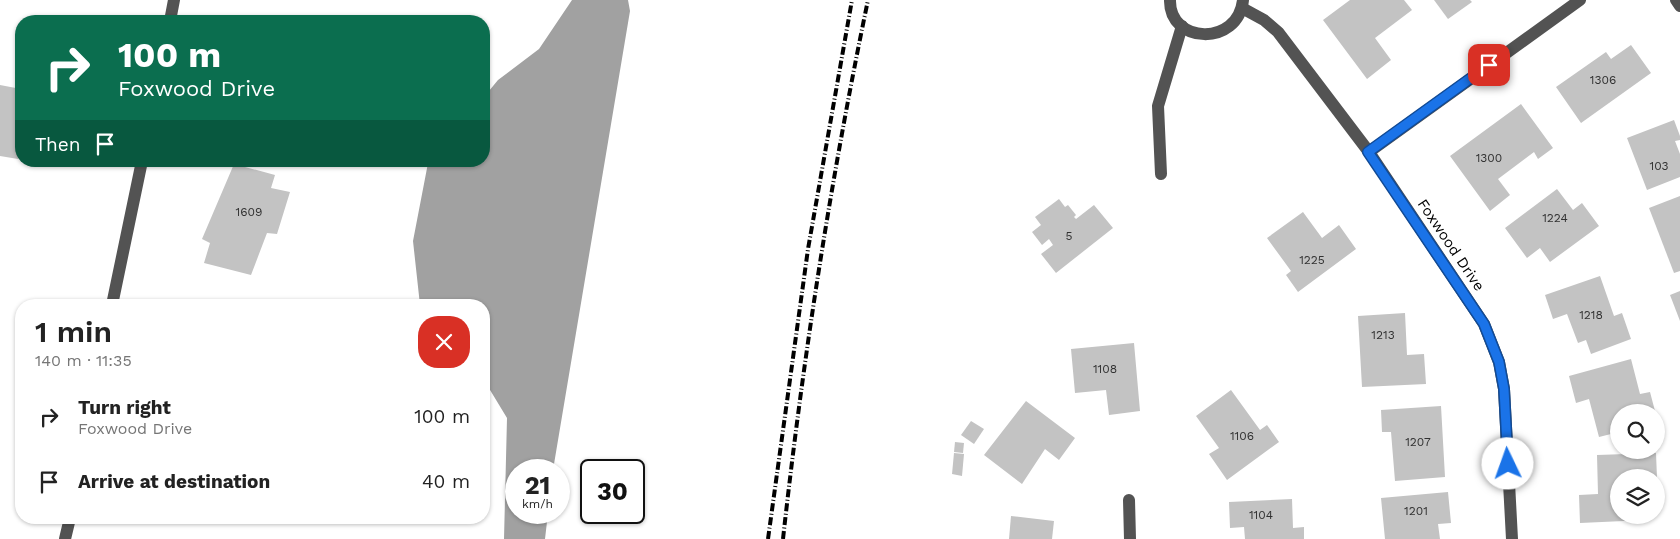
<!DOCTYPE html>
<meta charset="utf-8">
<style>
:root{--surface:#fff;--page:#f2f2f2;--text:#222;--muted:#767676}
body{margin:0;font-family:"Work Sans",sans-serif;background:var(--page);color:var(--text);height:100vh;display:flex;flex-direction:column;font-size:19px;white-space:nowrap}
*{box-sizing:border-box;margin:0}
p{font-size:16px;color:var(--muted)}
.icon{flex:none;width:28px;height:28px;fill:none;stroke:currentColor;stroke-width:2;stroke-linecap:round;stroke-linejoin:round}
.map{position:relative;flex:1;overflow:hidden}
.side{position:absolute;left:15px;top:299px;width:475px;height:225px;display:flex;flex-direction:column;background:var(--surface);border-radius:20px;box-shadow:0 1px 4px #0004}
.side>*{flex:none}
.hud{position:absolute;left:15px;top:15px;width:475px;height:152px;border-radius:20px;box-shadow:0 1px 4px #0004;background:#0b6e4f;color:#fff;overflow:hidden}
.fabs{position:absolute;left:1610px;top:404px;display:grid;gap:10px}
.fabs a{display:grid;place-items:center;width:55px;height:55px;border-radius:50%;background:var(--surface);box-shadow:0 1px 4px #0004;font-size:25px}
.speed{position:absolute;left:505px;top:459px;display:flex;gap:10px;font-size:25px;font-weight:700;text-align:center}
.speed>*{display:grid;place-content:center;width:65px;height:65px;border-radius:50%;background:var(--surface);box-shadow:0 1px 4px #0004;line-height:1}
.speed small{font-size:12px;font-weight:400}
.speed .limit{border:2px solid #111;border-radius:8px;background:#fff;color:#111}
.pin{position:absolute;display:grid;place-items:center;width:42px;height:42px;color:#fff;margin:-21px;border-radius:10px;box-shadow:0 2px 8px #0006}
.me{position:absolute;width:55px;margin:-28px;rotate:357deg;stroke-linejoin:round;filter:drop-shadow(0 0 4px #0008)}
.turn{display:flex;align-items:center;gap:18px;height:105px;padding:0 20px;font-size:22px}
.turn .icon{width:65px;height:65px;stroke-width:2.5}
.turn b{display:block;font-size:35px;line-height:42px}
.then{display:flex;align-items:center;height:48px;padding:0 20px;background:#0003;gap:10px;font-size:19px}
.round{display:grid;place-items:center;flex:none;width:52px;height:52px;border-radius:20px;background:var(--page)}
.headline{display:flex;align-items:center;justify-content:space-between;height:85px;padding:0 20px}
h1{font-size:30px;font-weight:600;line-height:38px}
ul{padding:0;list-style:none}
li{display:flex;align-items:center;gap:15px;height:65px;padding:0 20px}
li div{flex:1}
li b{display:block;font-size:19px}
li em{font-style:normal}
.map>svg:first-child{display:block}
.water{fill:#a1a1a1}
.building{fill:#c3c3c3}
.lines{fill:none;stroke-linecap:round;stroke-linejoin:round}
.minor{stroke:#535353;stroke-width:12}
.rail{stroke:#000;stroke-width:4;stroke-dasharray:8 2.5 1 2.5;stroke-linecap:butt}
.route-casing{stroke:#114b97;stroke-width:12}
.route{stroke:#1a73e8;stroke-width:9}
.labels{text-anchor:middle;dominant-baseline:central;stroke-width:4;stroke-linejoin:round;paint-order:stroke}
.number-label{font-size:12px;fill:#313131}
.street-label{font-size:15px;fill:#000;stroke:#fff}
</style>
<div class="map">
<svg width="1680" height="539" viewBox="0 0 1680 539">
<rect width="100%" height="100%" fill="#fff"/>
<!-- water -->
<polygon class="water" points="572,0 628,0 630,11 553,470 516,470 516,512 548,513 545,539 504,539 507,418 484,380 484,305 420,305 413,241 428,163 430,161 484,161 484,97 498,80 539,49"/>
<!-- building -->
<g class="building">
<polygon points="1350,0 1404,0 1412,10 1375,38 1391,60 1367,79 1323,20"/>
<polygon points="1434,0 1470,0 1472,2 1448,19"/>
<polygon points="1631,45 1651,73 1581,123 1556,87 1606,52 1611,59"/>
<polygon points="0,85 21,89 21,121 18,142 21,144 18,159 0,156"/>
<polygon points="1521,104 1553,148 1538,159 1534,152 1498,179 1510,195 1490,211 1450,156"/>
<polygon points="1674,120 1680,136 1680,140 1675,141 1680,154 1680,177 1647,190 1627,138"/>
<polygon points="234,164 275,175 271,188 290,192 277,234 267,233 251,275 204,263 210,243 202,239"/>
<polygon points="1557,189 1573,210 1582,203 1599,226 1550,262 1540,248 1527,258 1505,228"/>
<polygon points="1680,196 1680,271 1674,273 1649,208"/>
<polygon points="1059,199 1065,207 1068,205 1076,215 1074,217 1076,219 1094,205 1113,228 1056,273 1041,254 1053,245 1049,239 1042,245 1032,232 1041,225 1035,217"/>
<polygon points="1303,212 1322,238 1339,225 1356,249 1298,292 1286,275 1291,271 1267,238"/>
<polygon points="1600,276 1614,316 1622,313 1631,339 1591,354 1586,340 1578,343 1567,314 1553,319 1545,295"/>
<polygon points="1680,291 1680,321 1670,295"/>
<polygon points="1405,313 1407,355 1424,354 1426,384 1362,387 1358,316"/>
<polygon points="1134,343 1140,411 1109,415 1106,390 1075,393 1071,349"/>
<polygon points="1631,359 1640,394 1650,392 1655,411 1619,412 1619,432 1599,437 1589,399 1576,403 1569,376"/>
<polygon points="1231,390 1260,430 1267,425 1279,442 1227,480 1209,454 1219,448 1196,416"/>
<polygon points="1026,401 1075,438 1059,460 1045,449 1022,484 984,455"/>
<polygon points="1441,406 1445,477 1395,481 1391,432 1382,432 1381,410"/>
<polygon points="971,421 984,429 974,444 961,435"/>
<polygon points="955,442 964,443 963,453 954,452"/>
<polygon points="954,453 964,454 962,476 952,474"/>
<polygon points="1656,453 1657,478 1619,478 1619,515 1645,515 1646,520 1580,523 1579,495 1598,494 1597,455"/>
<polygon points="1448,492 1451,523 1438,524 1440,539 1385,539 1381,498"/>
<polygon points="1292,499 1293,528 1304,527 1304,539 1245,539 1244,527 1230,528 1229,502"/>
<polygon points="1011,516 1054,521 1052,539 1009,539"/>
</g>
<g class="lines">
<!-- minor -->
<g class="minor">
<path d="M1170 0C1169 44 1238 47 1243 0"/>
<polyline points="1676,0 1680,6"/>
<polyline points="1242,8 1264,20 1278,32 1369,152 1484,324 1499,362 1504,389 1512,539"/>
<polyline points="170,21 174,0"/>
<polyline points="1369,152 1580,0"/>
<polyline points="1161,174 1158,106 1182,26"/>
<polyline points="112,305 142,161"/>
<polyline points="1129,500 1130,539"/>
<polyline points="65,539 70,518"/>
</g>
<!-- rail -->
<g class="rail">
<polyline points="768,539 808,249 852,0"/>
<path d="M783 539C803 358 831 178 868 0"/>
</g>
</g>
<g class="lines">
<!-- route casing -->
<g class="route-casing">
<polyline id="route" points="1489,65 1368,152 1484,324 1499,362 1504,389 1508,464"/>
</g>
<!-- route -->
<use href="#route" class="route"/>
</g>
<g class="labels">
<!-- number labels -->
<g class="number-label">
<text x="1603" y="80">1306</text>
<text x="1489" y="158">1300</text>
<text x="1659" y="166">103</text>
<text x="249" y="212">1609</text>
<text x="1555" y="218">1224</text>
<text x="1069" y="236">5</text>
<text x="1312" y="260">1225</text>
<text x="1591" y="315">1218</text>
<text x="1383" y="335">1213</text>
<text x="1105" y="369">1108</text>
<text x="1242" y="436">1106</text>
<text x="1418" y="442">1207</text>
<text x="1416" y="511">1201</text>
<text x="1261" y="515">1104</text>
</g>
<!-- street labels -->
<g class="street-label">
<text transform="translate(1451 245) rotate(56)">Foxwood Drive</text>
</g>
</g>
</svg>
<div class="fabs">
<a><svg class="icon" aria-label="search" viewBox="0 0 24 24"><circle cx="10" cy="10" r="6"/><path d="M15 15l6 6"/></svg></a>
<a><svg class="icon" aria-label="layers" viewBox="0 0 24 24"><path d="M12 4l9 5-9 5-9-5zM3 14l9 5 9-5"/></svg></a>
</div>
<div class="speed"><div>21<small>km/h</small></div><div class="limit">30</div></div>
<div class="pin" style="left:1489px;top:65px;background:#d93025"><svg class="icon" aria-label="arrive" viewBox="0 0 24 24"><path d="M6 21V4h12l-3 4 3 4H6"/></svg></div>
<svg class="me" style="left:1508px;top:464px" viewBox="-20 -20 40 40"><circle r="19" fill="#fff"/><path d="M0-13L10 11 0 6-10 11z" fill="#1a73e8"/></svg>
<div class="hud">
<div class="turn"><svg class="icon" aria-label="right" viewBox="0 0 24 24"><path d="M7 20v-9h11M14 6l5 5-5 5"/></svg><div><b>100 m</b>Foxwood Drive</div></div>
<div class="then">Then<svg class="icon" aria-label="arrive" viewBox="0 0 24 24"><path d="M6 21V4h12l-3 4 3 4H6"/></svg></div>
</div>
<section class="side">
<div class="headline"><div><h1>1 min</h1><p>140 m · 11:35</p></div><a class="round" style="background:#d93025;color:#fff"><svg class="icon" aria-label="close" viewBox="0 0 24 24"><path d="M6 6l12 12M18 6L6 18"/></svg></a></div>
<ul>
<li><svg class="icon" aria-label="right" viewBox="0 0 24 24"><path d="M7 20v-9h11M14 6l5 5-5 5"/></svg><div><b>Turn right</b><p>Foxwood Drive</p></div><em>100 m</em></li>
<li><svg class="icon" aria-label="arrive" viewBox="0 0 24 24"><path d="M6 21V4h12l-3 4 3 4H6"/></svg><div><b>Arrive at destination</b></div><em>40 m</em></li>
</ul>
</section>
</div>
